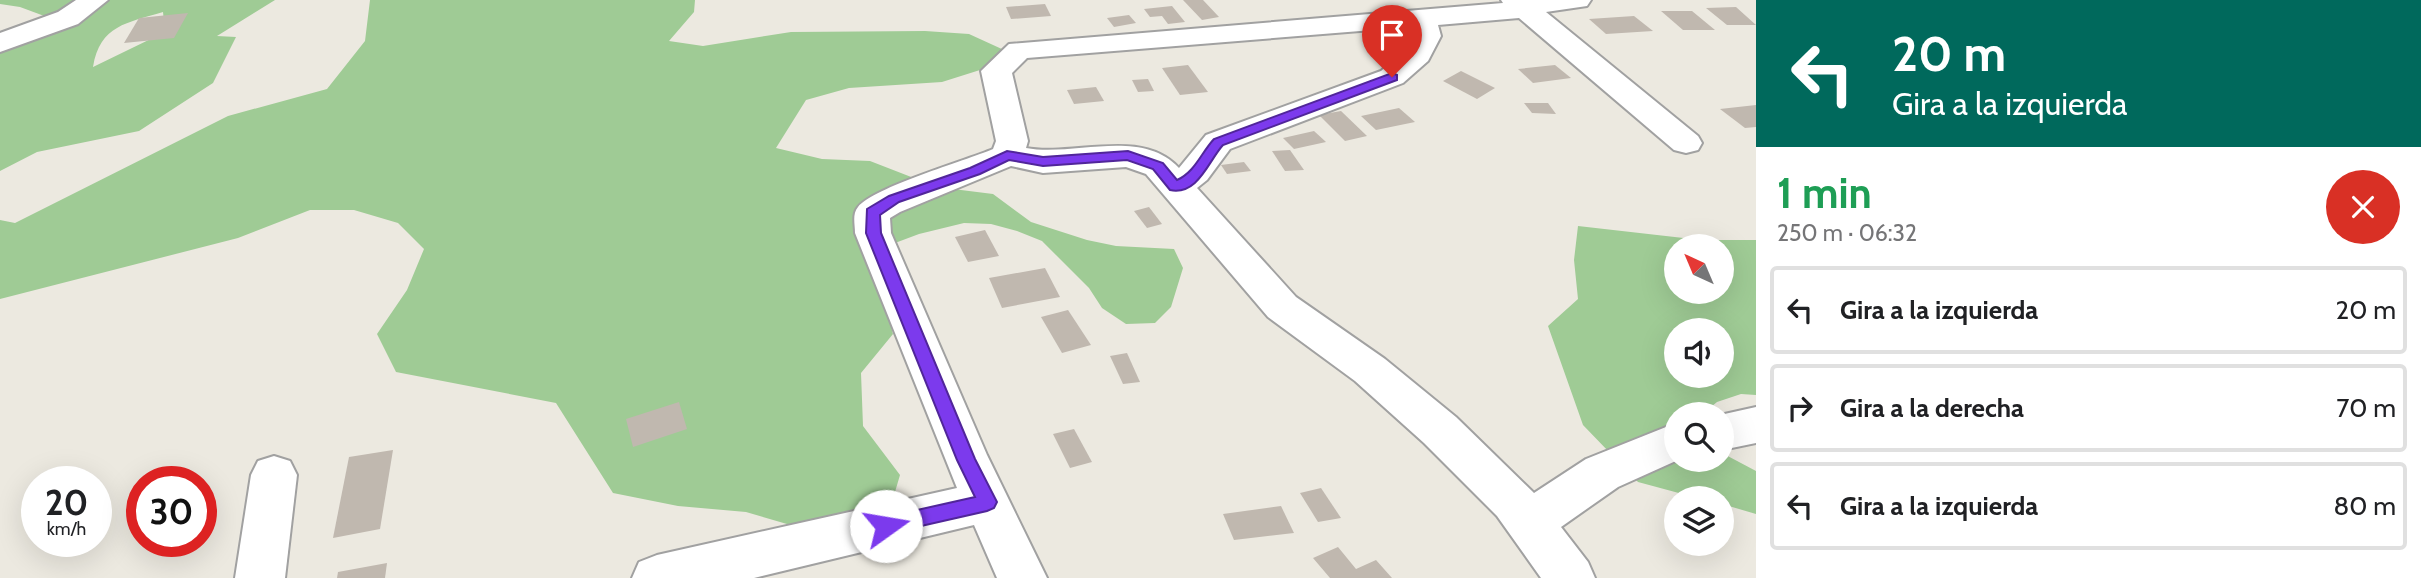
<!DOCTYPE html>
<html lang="es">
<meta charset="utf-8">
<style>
:root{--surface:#fff;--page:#f6f6f6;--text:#202124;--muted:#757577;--line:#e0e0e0}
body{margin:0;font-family:Cabin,sans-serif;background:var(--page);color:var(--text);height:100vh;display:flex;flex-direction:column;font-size:26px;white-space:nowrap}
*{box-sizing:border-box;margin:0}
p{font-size:23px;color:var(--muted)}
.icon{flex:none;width:38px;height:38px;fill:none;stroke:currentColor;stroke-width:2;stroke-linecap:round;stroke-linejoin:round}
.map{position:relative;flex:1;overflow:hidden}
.details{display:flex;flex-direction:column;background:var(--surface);width:665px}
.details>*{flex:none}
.hud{background:#00695c;color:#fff;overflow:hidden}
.needle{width:46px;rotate:316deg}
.buttons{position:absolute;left:1664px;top:234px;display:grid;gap:14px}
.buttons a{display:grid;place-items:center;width:70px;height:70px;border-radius:50%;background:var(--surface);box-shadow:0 7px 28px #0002;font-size:35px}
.speed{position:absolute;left:21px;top:466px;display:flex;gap:14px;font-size:35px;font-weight:700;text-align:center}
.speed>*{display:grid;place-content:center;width:91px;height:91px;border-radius:50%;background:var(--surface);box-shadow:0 7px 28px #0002;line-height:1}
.speed small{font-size:18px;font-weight:400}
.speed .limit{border:10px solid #d22;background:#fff;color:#111}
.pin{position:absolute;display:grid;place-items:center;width:60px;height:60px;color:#fff;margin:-72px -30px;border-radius:50% 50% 50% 0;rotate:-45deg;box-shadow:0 0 7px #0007}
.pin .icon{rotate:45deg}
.me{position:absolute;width:77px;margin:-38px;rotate:77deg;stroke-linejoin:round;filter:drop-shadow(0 0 5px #0008)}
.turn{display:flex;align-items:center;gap:24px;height:147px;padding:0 21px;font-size:32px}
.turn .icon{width:91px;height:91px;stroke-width:2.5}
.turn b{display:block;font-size:49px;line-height:60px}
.round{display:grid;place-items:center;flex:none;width:74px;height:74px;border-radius:37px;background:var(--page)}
.overview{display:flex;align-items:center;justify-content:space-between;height:119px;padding:0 21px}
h1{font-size:42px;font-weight:700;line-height:52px;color:#1e9e55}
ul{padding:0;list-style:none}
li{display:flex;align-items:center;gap:21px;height:88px;margin:0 14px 10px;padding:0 7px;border:4px solid var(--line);border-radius:7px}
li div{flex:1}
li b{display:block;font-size:26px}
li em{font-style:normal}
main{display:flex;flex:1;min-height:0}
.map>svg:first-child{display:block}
.forest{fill:#9fcb95;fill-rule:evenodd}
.building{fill:#c0b8af}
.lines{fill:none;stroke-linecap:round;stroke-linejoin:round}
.minor-casing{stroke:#a1a1a1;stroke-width:4}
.minor{fill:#fff;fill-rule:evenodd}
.route{fill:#7c3aed;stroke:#51269a;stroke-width:2}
</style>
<main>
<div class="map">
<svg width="1756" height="578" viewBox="0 0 1756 578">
<rect width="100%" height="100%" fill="#ece9e0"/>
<!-- forest -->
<g class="forest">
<path d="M0 0H275L217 36 236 37 213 83 139 131 37 152 0 171V52L47 17 20 7 0 4ZM163 12 165 32 93 67C100 25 127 23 163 12Z"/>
<polygon points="370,0 695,0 694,12 669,41 703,46 791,32 925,31 969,34 1004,50 980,70 942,82 849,88 806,100 776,148 822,159 870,161 937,187 993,194 1031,222 1087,240 1116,246 1174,249 1183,268 1171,307 1155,323 1126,324 1102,308 1089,288 1042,241 1017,231 991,224 964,223 919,234 871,252 893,334 861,373 863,426 900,475 882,536 811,531 746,512 678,506 613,493 556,403 396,372 377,334 407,290 424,249 398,223 354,210 310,210 238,238 0,299 0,220 15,223 228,116 327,89 365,41"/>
<path d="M1578 226 1701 240H1756V395L1741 394 1717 402 1701 415H1676V460H1722V453L1756 471V514L1722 504V499H1701L1638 482 1583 425 1548 326 1578 299 1574 260ZM1676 247H1722V292H1676ZM1676 331H1722V376H1676Z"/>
</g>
<!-- building -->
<g class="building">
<polygon points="1183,0 1203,0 1219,17 1202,20"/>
<polygon points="1045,4 1051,16 1011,19 1006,7"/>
<polygon points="1172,6 1185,22 1168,24 1162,16 1150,17 1144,9"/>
<polygon points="1736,7 1756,25 1727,25 1706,8"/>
<polygon points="1661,11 1692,11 1715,30 1683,30"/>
<polygon points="188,13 174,38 124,43 139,18"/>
<polygon points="1129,15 1136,23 1114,27 1107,18"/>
<polygon points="1634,16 1653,31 1606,34 1589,19"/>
<polygon points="1188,65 1208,92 1180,95 1162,68"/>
<polygon points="1555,65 1571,78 1533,83 1518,69"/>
<polygon points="1461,71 1495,88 1477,99 1443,81"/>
<polygon points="1148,79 1154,91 1138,92 1132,80"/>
<polygon points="1096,87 1104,101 1074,104 1067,90"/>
<polygon points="1524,103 1548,103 1556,114 1532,113"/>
<polygon points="1756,105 1756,127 1745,128 1720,109"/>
<polygon points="1399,108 1415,122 1376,130 1361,116"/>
<polygon points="1341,111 1367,136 1345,141 1319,115"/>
<polygon points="1314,131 1326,142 1294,149 1283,138"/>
<polygon points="1290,150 1304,170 1285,171 1272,151"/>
<polygon points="1244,162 1251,171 1227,174 1221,165"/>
<polygon points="1149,207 1162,224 1147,228 1134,211"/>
<polygon points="985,230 999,256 968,262 955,237"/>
<polygon points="1045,268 1060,297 1002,308 989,278"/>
<polygon points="1068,310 1091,345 1062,353 1041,317"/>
<polygon points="1127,353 1140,382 1123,384 1110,356"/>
<polygon points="679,402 687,429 633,447 626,419"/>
<polygon points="1074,429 1092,462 1070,468 1053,434"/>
<polygon points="393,450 380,529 333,538 349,457"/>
<polygon points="1321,488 1341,518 1318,522 1300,493"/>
<polygon points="1281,506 1294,533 1234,540 1223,514"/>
<polygon points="1338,547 1356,569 1376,560 1392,578 1330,578 1313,558"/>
<polygon points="387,563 385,578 337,578 338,572"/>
</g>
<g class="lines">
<!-- minor casing -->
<g class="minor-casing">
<g id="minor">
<polygon points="76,0 108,0 78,24 0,52 0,33 58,12"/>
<path d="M1501 0H1591L1587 6 1546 12 1698 136 1702 143 1698 150 1686 153 1674 150 1519 18 1438 25 1441 36 1428 61 1403 83 1230 149 1207 180 1197 188 1296 297 1385 359 1456 417 1534 493 1586 459 1676 423 1678 460 1618 487 1561 527 1588 562 1595 578H1541L1497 516 1424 443 1355 381 1268 317 1146 174 1126 167 1043 173 1011 166 900 212 890 218 891 233 987 455 1047 578H997L974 525 754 578H632L639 562 657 555 957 488 855 233C855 224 852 214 858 207 874 187 965 161 993 149L996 141 981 71 1009 44 1503 3ZM1410 27 1413 36 1405 50 1381 71 1206 135 1179 168C1141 127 1074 157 1026 148L1028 141 1012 73 1027 58Z"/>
<polygon points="1756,407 1756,443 1722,450 1722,415 1720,415"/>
<polygon points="274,456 290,461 297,475 285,578 235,578 251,475 258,461"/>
</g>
</g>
<!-- minor -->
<use href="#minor" class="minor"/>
</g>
<!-- route -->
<path class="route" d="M1392 73 1397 75V80L1223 145C1209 160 1198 196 1170 190L1153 169 1127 160 1043 166 1009 160 980 174 899 202 880 215 881 233 975 459 997 502 994 508 987 511 886 534 879 532 876 526 879 519 886 517 975 497 957 460 866 233 867 209 889 196 970 168 1007 151 1043 157 1128 151 1163 163 1177 180C1195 172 1201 153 1214 139Z"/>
</svg>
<div class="buttons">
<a><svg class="needle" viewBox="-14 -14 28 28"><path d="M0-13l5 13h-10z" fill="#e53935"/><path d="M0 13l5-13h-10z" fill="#757577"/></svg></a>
<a><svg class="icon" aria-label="sound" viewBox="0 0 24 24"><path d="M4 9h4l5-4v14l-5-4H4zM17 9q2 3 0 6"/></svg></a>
<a><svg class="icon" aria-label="search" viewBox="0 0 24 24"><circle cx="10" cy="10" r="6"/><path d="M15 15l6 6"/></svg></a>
<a><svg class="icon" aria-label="layers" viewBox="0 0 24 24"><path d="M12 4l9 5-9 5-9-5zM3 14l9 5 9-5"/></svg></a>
</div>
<div class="speed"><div>20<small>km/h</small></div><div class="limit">30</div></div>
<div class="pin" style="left:1392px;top:77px;background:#d93025"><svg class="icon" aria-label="arrive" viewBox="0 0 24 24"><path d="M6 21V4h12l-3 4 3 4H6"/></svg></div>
<svg class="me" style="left:886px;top:526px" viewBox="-20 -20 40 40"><circle r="19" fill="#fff"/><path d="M0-13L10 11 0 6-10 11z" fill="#7c3aed"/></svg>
</div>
<section class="details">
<div class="hud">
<div class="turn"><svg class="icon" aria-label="left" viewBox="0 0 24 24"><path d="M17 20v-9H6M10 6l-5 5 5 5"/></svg><div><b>20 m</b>Gira a la izquierda</div></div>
</div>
<div class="overview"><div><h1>1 min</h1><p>250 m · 06:32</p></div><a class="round" style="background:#d93025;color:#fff"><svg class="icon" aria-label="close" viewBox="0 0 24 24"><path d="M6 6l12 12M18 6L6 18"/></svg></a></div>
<ul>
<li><svg class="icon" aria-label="left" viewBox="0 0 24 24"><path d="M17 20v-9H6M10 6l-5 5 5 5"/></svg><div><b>Gira a la izquierda</b></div><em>20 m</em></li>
<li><svg class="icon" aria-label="right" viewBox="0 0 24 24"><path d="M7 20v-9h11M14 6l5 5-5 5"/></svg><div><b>Gira a la derecha</b></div><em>70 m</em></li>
<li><svg class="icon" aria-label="left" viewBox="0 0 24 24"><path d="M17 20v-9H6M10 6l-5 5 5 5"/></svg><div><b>Gira a la izquierda</b></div><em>80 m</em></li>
</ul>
</section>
</main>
